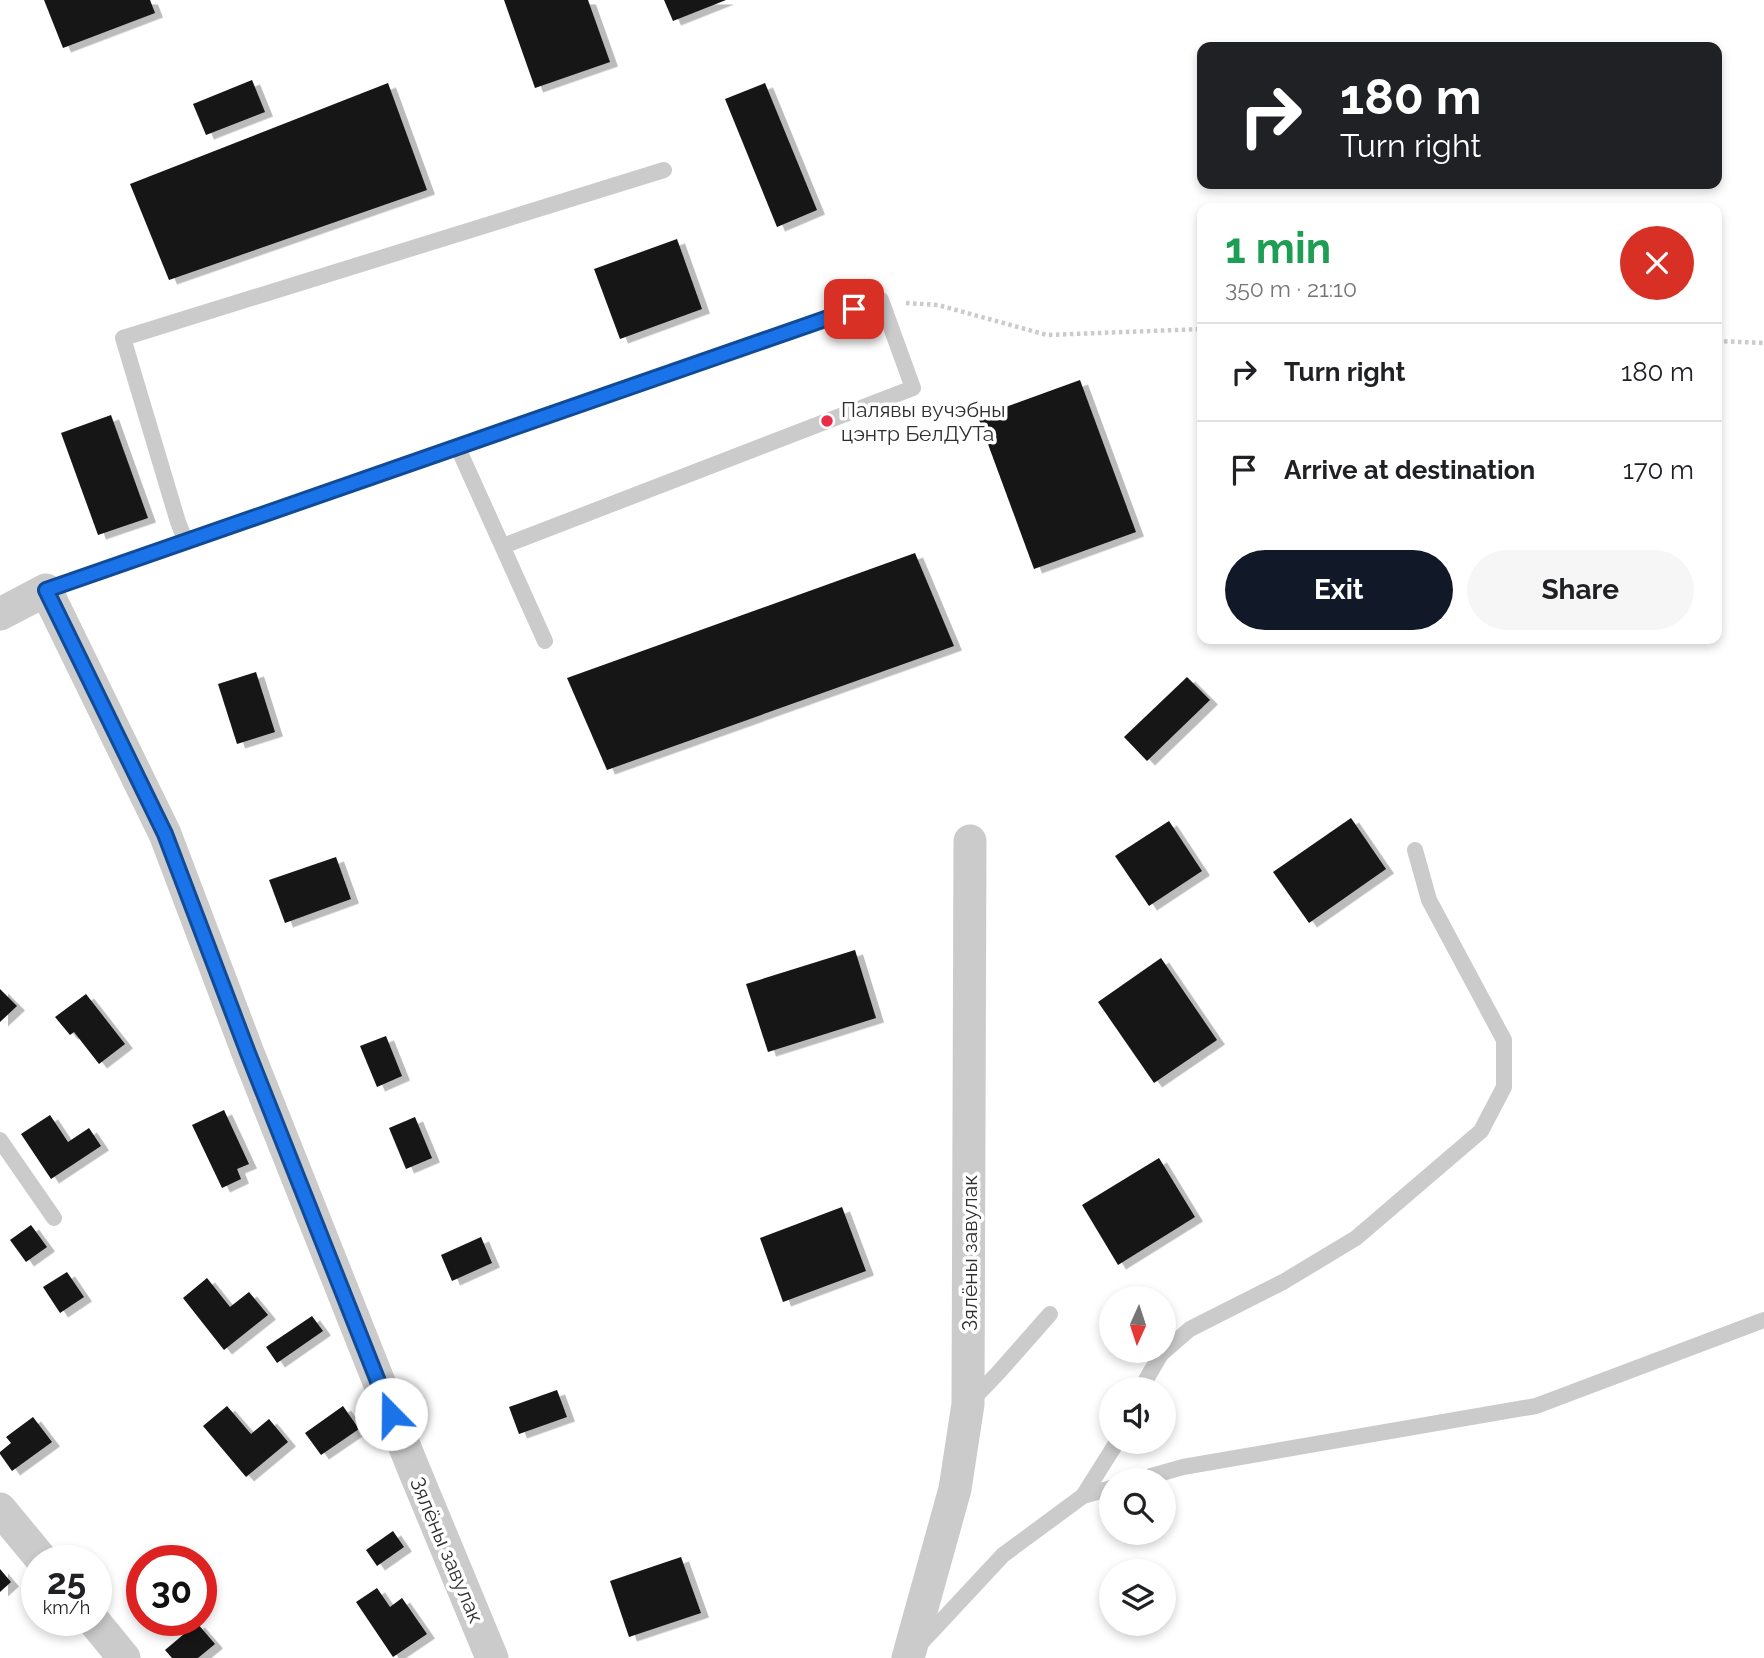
<!DOCTYPE html>
<meta charset="utf-8">
<style>
:root{--surface:#fff;--page:#f6f6f6;--text:#202124;--muted:#757577;--line:#e0e0e0;--accent:#111827}
body{margin:0;font-family:Raleway,sans-serif;background:var(--page);color:var(--text);height:100vh;display:flex;flex-direction:column;font-size:26px;white-space:nowrap}
*{box-sizing:border-box;margin:0}
p{font-size:23px;color:var(--muted)}
.icon{flex:none;width:38px;height:38px;fill:none;stroke:currentColor;stroke-width:2;stroke-linecap:round;stroke-linejoin:round}
.map{position:relative;flex:1;overflow:hidden}
.drawer{position:absolute;left:1197px;top:203px;width:525px;height:441px;display:flex;flex-direction:column;background:var(--surface);border-radius:14px;box-shadow:0 4px 10px #0003}
.drawer>*{flex:none}
.banner{position:absolute;left:1197px;top:42px;width:525px;height:147px;border-radius:14px;box-shadow:0 4px 10px #0003;background:#202124;color:#fff;overflow:hidden}
.needle{width:46px;rotate:183deg}
.tools{position:absolute;left:1099px;top:1286px;display:grid;gap:14px}
.tools a{display:grid;place-items:center;width:77px;height:77px;border-radius:50%;background:var(--surface);box-shadow:0 4px 10px #0003;font-size:35px}
.speed{position:absolute;left:21px;top:1545px;display:flex;gap:14px;font-size:35px;font-weight:700;text-align:center}
.speed>*{display:grid;place-content:center;width:91px;height:91px;border-radius:50%;background:var(--surface);box-shadow:0 4px 10px #0003;line-height:1}
.speed small{font-size:18px;font-weight:400}
.speed .limit{border:10px solid #d22;background:#fff;color:#111}
.pin{position:absolute;display:grid;place-items:center;width:60px;height:60px;color:#fff;margin:-30px;border-radius:14px;box-shadow:0 4px 10px #0006}
.me{position:absolute;width:77px;margin:-38px;rotate:338deg;stroke-linejoin:round;filter:drop-shadow(0 0 5px #0008)}
.turn{display:flex;align-items:center;gap:24px;height:147px;padding:0 28px;font-size:32px}
.turn .icon{width:91px;height:91px;stroke-width:2.5}
.turn b{display:block;font-size:49px;line-height:60px}
.round{display:grid;place-items:center;flex:none;width:74px;height:74px;border-radius:37px;background:var(--page)}
.headline{display:flex;align-items:center;justify-content:space-between;height:119px;padding:0 28px}
h1{font-size:42px;font-weight:700;line-height:52px;color:#1e9e55}
.action{display:flex;gap:14px;margin-top:auto;padding:14px 28px}
.action a{flex:1;height:80px;border-radius:42px;background:var(--accent);color:#fff;font-size:28px;font-weight:700;line-height:80px;text-align:center}
.action a+a{background:var(--page);color:var(--text)}
ul{padding:0;list-style:none}
li{display:flex;align-items:center;gap:21px;height:98px;padding:0 28px;border-top:2px solid var(--line)}
li div{flex:1}
li b{display:block;font-size:26px}
li em{font-style:normal}
.map>svg:first-child{display:block}
.building{fill:#151515;filter:url(#shadow)}
.lines{fill:none;stroke-linecap:round;stroke-linejoin:round}
.path{stroke:#cbcbcb;stroke-width:4.5;stroke-dasharray:3.5 3.5;stroke-linecap:butt}
.service{stroke:#cbcbcb;stroke-width:16}
.minor{stroke:#cbcbcb;stroke-width:33}
.route-casing{stroke:#114b97;stroke-width:18}
.route{stroke:#1a73e8;stroke-width:12}
.poi-dot{fill:#eb2b47;stroke:#fff;stroke-width:2.5}
.labels{text-anchor:middle;dominant-baseline:central;stroke-width:7;stroke-linejoin:round;paint-order:stroke}
.poi-label{font-size:21px;fill:#2e2e2e;stroke:#fff;text-anchor:start}
.street-label{font-size:21px;fill:#2e2e2e;stroke:#fff}
</style>
<div class="map">
<svg width="1764" height="1658" viewBox="0 0 1764 1658">
<defs>
<filter id="shadow"><feDropShadow dx="8" dy="4.5" stdDeviation="0" flood-color="#0004"/></filter>
</defs>
<rect width="100%" height="100%" fill="#fff"/>
<!-- building -->
<g class="building">
<polygon points="44,0 150,0 155,13 63,48"/>
<polygon points="504,0 588,0 610,62 535,88"/>
<polygon points="664,0 726,0 673,21"/>
<polygon points="252,80 265,112 206,135 193,104"/>
<polygon points="388,83 427,190 169,280 130,184"/>
<polygon points="765,83 817,210 777,227 725,99"/>
<polygon points="677,239 702,309 620,339 594,269"/>
<polygon points="1080,380 1136,532 1034,569 978,417"/>
<polygon points="111,415 148,518 98,535 61,433"/>
<polygon points="915,553 954,646 607,770 567,678"/>
<polygon points="256,672 275,732 237,744 218,684"/>
<polygon points="1187,677 1210,700 1147,761 1124,737"/>
<polygon points="1351,818 1386,869 1309,923 1273,872"/>
<polygon points="1169,821 1202,871 1149,906 1115,856"/>
<polygon points="336,857 351,899 285,923 269,880"/>
<polygon points="855,950 876,1018 768,1052 746,984"/>
<polygon points="1161,958 1217,1040 1154,1083 1098,1002"/>
<polygon points="0,989 17,1006 0,1022"/>
<polygon points="86,994 125,1044 99,1064 74,1032 70,1035 55,1017"/>
<polygon points="386,1036 402,1076 377,1087 360,1046"/>
<polygon points="224,1110 249,1164 237,1169 241,1179 222,1188 192,1125"/>
<polygon points="50,1115 68,1142 89,1128 101,1146 51,1179 21,1134"/>
<polygon points="415,1117 432,1158 406,1169 389,1128"/>
<polygon points="1159,1158 1195,1217 1118,1265 1082,1205"/>
<polygon points="842,1207 866,1271 783,1302 760,1238"/>
<polygon points="31,1225 47,1247 26,1262 10,1240"/>
<polygon points="481,1237 492,1263 452,1281 441,1255"/>
<polygon points="67,1272 84,1297 60,1313 43,1287"/>
<polygon points="207,1278 230,1307 249,1292 268,1315 224,1350 183,1298"/>
<polygon points="312,1316 323,1331 277,1363 266,1347"/>
<polygon points="557,1390 567,1417 519,1434 509,1407"/>
<polygon points="227,1406 251,1434 269,1419 288,1442 246,1477 203,1426"/>
<polygon points="343,1406 359,1429 321,1455 305,1433"/>
<polygon points="33,1417 52,1442 12,1471 0,1454 0,1452 11,1443 6,1437"/>
<polygon points="393,1531 404,1547 377,1566 366,1550"/>
<polygon points="681,1557 701,1613 629,1637 610,1581"/>
<polygon points="0,1569 11,1582 0,1592"/>
<polygon points="377,1588 390,1607 402,1598 427,1634 393,1657 356,1602"/>
<polygon points="197,1623 215,1644 198,1658 172,1658 165,1650"/>
</g>
<g class="lines">
<!-- path -->
<g class="path">
<polyline points="906,303 938,305 1047,335 1202,329"/>
<polyline points="1717,341 1764,343"/>
</g>
<!-- service -->
<g class="service">
<polyline points="458,448 545,641"/>
<polyline points="186,542 178,522 123,338 664,170"/>
<polyline points="46,590 881,300 913,388 503,546"/>
<polyline points="0,1140 54,1218"/>
<polyline points="1140,1390 1161,1354 1190,1329 1283,1282 1356,1238 1481,1131 1504,1087 1504,1040 1429,900 1415,850"/>
<polyline points="972,1400 998,1373 1050,1314"/>
<polyline points="1137,1480 1183,1467 1536,1406 1764,1320"/>
<polyline points="1083,1496 1117,1442"/>
<polyline points="920,1644 1003,1555 1083,1496 1111,1488"/>
</g>
<!-- minor -->
<g class="minor">
<polyline points="0,614 46,590 165,834 248,1053 412,1465 492,1658"/>
<polyline points="0,1509 43,1561"/>
<polyline points="93,1620 124,1658"/>
<polyline points="908,1658 955,1489 968,1404 970,841"/>
</g>
</g>
<g class="lines">
<!-- route casing -->
<g class="route-casing">
<polyline id="route" points="391,1414 248,1053 165,834 46,590 854,309"/>
</g>
<!-- route -->
<use href="#route" class="route"/>
</g>
<!-- markers -->
<circle class="poi-dot" cx="827" cy="421" r="7"/>
<g class="labels">
<!-- poi labels -->
<g class="poi-label">
<text x="841" y="409">Палявы вучэбны<tspan x="841" dy="24">цэнтр БелДУТа</tspan></text>
</g>
<!-- street labels -->
<g class="street-label">
<text transform="translate(969 1253) rotate(-90)">Зялёны завулак</text>
<text transform="translate(447 1550) rotate(67)">Зялёны завулак</text>
</g>
</g>
</svg>
<div class="tools">
<a><svg class="needle" viewBox="-14 -14 28 28"><path d="M0-13l5 13h-10z" fill="#e53935"/><path d="M0 13l5-13h-10z" fill="#757577"/></svg></a>
<a><svg class="icon" aria-label="sound" viewBox="0 0 24 24"><path d="M4 9h4l5-4v14l-5-4H4zM17 9q2 3 0 6"/></svg></a>
<a><svg class="icon" aria-label="search" viewBox="0 0 24 24"><circle cx="10" cy="10" r="6"/><path d="M15 15l6 6"/></svg></a>
<a><svg class="icon" aria-label="layers" viewBox="0 0 24 24"><path d="M12 4l9 5-9 5-9-5zM3 14l9 5 9-5"/></svg></a>
</div>
<div class="speed"><div>25<small>km/h</small></div><div class="limit">30</div></div>
<div class="pin" style="left:854px;top:309px;background:#d93025"><svg class="icon" aria-label="arrive" viewBox="0 0 24 24"><path d="M6 21V4h12l-3 4 3 4H6"/></svg></div>
<svg class="me" style="left:391px;top:1414px" viewBox="-20 -20 40 40"><circle r="19" fill="#fff"/><path d="M0-13L10 11 0 6-10 11z" fill="#1a73e8"/></svg>
<div class="banner">
<div class="turn"><svg class="icon" aria-label="right" viewBox="0 0 24 24"><path d="M7 20v-9h11M14 6l5 5-5 5"/></svg><div><b>180 m</b>Turn right</div></div>
</div>
<section class="drawer">
<div class="headline"><div><h1>1 min</h1><p>350 m · 21:10</p></div><a class="round" style="background:#d93025;color:#fff"><svg class="icon" aria-label="close" viewBox="0 0 24 24"><path d="M6 6l12 12M18 6L6 18"/></svg></a></div>
<ul>
<li><svg class="icon" aria-label="right" viewBox="0 0 24 24"><path d="M7 20v-9h11M14 6l5 5-5 5"/></svg><div><b>Turn right</b></div><em>180 m</em></li>
<li><svg class="icon" aria-label="arrive" viewBox="0 0 24 24"><path d="M6 21V4h12l-3 4 3 4H6"/></svg><div><b>Arrive at destination</b></div><em>170 m</em></li>
</ul>
<div class="action"><a>Exit</a><a>Share</a></div>
</section>
</div>
